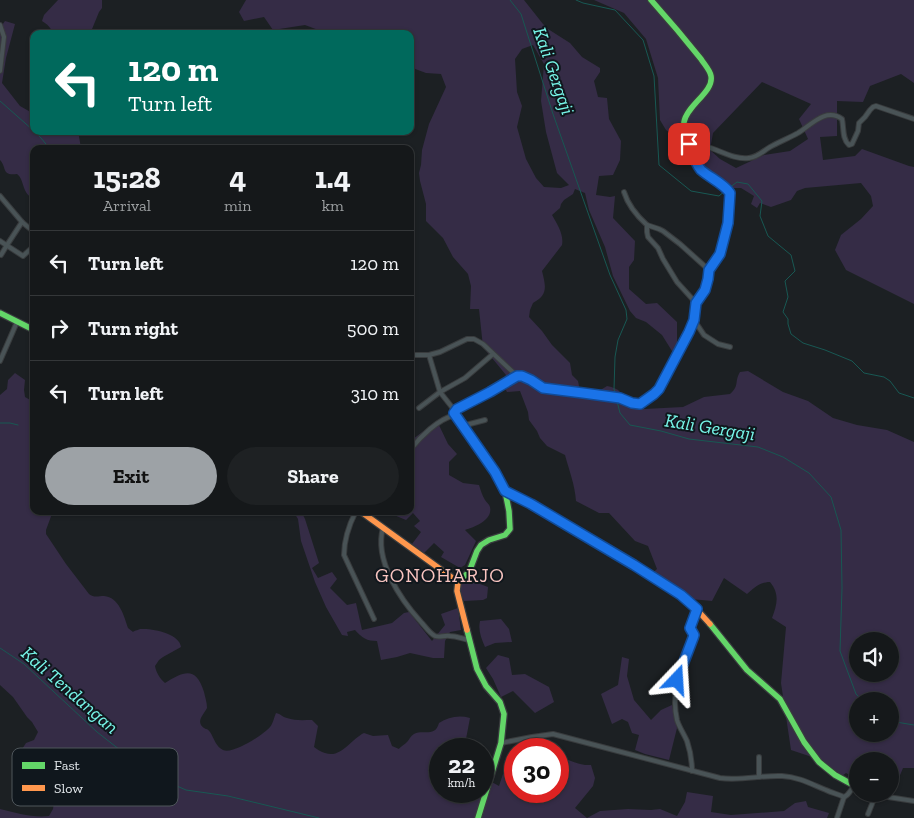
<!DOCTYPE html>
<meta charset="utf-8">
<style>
:root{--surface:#15181a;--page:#1e2123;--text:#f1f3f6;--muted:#9da0a2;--line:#343739;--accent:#9da2a6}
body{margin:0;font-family:"Zilla Slab",serif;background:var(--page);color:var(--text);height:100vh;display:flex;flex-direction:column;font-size:19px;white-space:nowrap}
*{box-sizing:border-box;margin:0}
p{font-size:16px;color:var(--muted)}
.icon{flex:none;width:28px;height:28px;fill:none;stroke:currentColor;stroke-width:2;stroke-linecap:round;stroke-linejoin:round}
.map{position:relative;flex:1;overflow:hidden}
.drawer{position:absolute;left:30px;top:145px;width:384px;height:370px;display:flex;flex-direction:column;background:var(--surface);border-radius:10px;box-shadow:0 1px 4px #0004,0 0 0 1px var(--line)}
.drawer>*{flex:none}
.guide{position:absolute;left:30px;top:30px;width:384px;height:105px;border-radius:10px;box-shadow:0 1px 4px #0004,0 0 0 1px var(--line);background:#00695c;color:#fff;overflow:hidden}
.buttons{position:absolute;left:849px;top:632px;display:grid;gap:10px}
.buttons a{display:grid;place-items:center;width:50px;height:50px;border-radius:50%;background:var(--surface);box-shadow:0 1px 4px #0004,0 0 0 1px var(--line);font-size:25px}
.speed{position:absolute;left:429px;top:738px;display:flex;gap:10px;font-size:25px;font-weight:700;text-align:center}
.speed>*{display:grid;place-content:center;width:65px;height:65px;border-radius:50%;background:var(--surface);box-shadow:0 1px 4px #0004,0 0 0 1px var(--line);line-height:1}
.speed small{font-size:12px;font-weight:400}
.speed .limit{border:8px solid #d22;background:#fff;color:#111}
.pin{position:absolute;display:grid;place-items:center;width:42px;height:42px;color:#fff;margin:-21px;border-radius:10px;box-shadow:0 2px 8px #0006}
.me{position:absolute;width:55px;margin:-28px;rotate:20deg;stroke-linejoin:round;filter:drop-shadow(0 0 4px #0008)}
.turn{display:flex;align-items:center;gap:18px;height:105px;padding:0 15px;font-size:22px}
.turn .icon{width:65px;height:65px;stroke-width:2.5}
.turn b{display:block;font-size:35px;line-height:42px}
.eta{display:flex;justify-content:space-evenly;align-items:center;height:85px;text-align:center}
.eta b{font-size:30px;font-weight:700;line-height:35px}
.cta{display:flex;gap:10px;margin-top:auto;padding:10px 15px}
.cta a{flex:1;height:58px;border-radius:30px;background:var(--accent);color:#111;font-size:20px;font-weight:700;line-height:58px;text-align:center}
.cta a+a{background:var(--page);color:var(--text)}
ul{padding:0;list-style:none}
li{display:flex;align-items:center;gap:15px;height:65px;padding:0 15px;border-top:1px solid var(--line)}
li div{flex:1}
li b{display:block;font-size:19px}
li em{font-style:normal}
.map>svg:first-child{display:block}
.green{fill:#352c46;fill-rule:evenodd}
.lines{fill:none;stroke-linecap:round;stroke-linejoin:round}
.stream{stroke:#185853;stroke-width:1}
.street-casing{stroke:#393c3e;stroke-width:6}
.fast-casing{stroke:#393c3e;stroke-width:8}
.slow-casing{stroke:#393c3e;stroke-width:8}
.street{stroke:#495356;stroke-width:4}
.fast{stroke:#63d668;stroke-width:5.5}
.slow{stroke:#ff974d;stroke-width:5.5}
.route-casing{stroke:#114b97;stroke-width:12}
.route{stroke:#1a73e8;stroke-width:9}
.labels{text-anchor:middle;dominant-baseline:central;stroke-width:4;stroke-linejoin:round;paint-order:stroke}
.water-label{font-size:19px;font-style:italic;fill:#77f6e9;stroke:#10171d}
.quarter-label{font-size:20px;letter-spacing:1px;fill:#f9c5c0;stroke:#10171d}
.key{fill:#10171d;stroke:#4f565b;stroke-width:1}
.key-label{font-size:14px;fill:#e3e8ec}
</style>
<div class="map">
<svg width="914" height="818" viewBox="0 0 914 818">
<rect width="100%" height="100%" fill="#1c2023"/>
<!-- green -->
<g class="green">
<path d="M58 0H102V8L99 12 90 34H52C52 28 47 24 42 21L44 15Z"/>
<path d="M246 0H524L543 24 548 29 570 43 582 57 600 68V72L594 81 598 97 607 98 609 119 621 141 620 160 613 175 599 176 596 195 610 197 615 196 613 218 635 241 634 260 629 267V289L646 304 657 303 677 322V343L680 346 672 351 662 335 646 322 636 318 630 311 613 276 605 247 589 210 585 193 575 189 573 194 564 200 561 204 560 208 552 215C557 224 564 234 562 245L542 271C546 287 548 295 533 303L530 310 529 317 542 331 552 345 570 363 572 375 578 381 579 386 577 396 586 397 599 391 607 386C620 389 621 391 624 404L644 409 683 407 704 397 730 394C740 385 734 382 740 372L748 371 783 392 808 401 833 418 857 425 887 430 914 442V768H903L898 780H890V761H858L857 779 846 773 842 776 821 760 791 750 781 683 786 627 772 618C777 605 780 594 770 582 760 582 754 588 747 594L724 578 712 601 680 598 671 593 663 586 647 578 657 569 648 546 635 541 609 513H599L576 501C575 485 569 470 565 455L547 446 540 438 537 431 529 420 528 412 520 391 507 392 501 381 506 375 483 347 479 309H470L471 286 468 274 453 257 443 238 426 221V204L420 181 419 173 421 165 422 150 429 124 446 87 441 74 426 73 410 67V34H329L305 25 273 30 264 17 244 21 239 12ZM533 45 544 64 541 101 546 132 557 173 569 185 561 188 544 187 536 178 526 159 517 127 522 106 517 92 515 59 522 49ZM858 641H890V674H858ZM858 701H890V734H858Z"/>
<path d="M594 0H914V83L901 74 870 86 863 102 837 101V136L820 137 823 160 855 156 862 149 909 166 914 167V304L846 270 835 250 841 235 861 219 873 206 871 196 861 183 805 188 797 191 791 200 771 207 760 203 757 208 751 204 754 196 741 188H733L707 171 687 153 682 141 666 130 660 120 658 78 646 39 624 13ZM762 82 811 104 799 119 808 139 790 151 764 155 736 168 720 159 710 150 713 133Z"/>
<path d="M5 21 15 24 6 58 2 83 20 106 34 114V131H78L81 148 34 149V199C21 193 25 180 17 174 1 176 7 167 0 160V28Z"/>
<path d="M15 373 25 380 24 390 25 397 32 401H34V511H53L46 530V534L66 564 89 594C94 598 98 596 104 596 119 597 124 616 128 628L133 632C134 631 140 629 141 629 153 628 180 634 181 647L163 657 159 660 155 666C156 672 160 679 165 683 184 671 196 666 204 692 205 697 207 702 207 708 204 714 195 722 204 728 207 730 207 728 210 732 214 738 216 747 223 750 233 755 264 734 270 727 273 724 274 717 276 713 281 714 282 717 287 718 295 721 304 720 312 720L318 726 314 747C317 749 321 752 325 753 341 759 351 739 364 733L373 736 388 735 392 746 399 749C399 748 405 744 406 743 409 741 410 736 414 734 423 729 435 738 439 723 448 717 459 715 470 718L466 739 482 749H440V791H482V749L489 761 488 780 499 786 503 774C507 773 511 771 515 773V791H558V755C567 760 581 766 591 765L595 778 593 786 575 808 587 818 600 811 628 809 651 810 660 809 677 816 685 802 687 792 713 796 711 812 731 815 784 811 795 803 806 801 808 807 829 813 827 818H0V809C16 813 33 818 49 816L53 809 58 776C48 762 36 768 21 765L17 757 26 743 34 740 38 732 32 722 27 717 13 697 0 685V395L7 389 8 380Z"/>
<path d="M437 421 448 444 457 454 449 462V475L463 483 479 485C481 491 482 495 485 500 487 503 489 504 490 507 493 520 475 527 465 530L476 541 465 565 460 568 441 557 444 552 434 543 424 553 412 544 421 532 414 526 420 521 413 513 406 520 394 515 399 511H410V436L413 439Z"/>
<path d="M293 511H301L305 519 319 563 312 568 318 578 332 572 337 579 330 588 347 605 356 603 362 630 392 623 404 613 409 612 432 641 445 625 441 614 458 608 461 630 450 632 445 641 444 658H433L410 653 397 657 381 660 377 641C367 641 362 638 355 630L347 632 348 636 342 635 326 607 315 582 301 541 298 519Z"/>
<path d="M464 580 480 584 488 587 487 598 483 600 464 601C460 593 457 587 464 580Z"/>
<path d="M501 619 509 629 512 642 495 643 485 647C481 638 478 630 480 621Z"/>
<polygon points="498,655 509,658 512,675 525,674 549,687 554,702 535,713 513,691 501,697 493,679 486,668"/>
<polygon points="622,657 629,659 627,676 634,700 651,720 661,710 672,705 677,728 669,760 645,754 635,750 639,735 632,733 628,722 622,719 612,724 601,694 618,685"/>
</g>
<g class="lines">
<!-- stream -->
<g class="stream">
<polyline points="510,0 521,14 553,114 610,275 626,310 627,319 618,340 615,357 614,389 616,397"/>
<polyline points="576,0 583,3 615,10 643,40 654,76 659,165 691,191 719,196 726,190"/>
<polyline points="0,101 34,131"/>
<polyline points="34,131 41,138 50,149"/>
<polyline points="729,188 737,182 748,184 762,201 760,216 768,236 791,255 795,271 785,281 788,297 783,312 788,319 788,324 791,334 803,343 825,350 852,361 864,373 884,377 890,381 899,393 914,398"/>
<polyline points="617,401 620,413 630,425 661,431 689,439 758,447 783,457 809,473 831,497 841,530 842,588 840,651 856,694 863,701"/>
<polyline points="0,423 10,423 18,425"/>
<polyline points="0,648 24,664 97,732 152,775 186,790 228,796 319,818"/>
<polyline points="890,721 914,725"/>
</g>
<!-- street casing -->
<g class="street-casing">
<g id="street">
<polyline points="0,25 4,37 0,71"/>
<path d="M689 144C696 144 702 145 708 147 721 151 735 160 749 158 758 157 763 151 770 147 779 142 789 138 798 133 811 125 826 107 842 119 844 128 842 139 849 145L852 144 858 131 859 123 865 117 870 110 873 107 876 106 914 119"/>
<path d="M624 192C628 205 637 216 647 225V232L648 237 658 248 663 259 677 282 696 303"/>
<polyline points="0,196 22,222 34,232"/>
<polyline points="647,225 659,229 663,231 680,244 709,270"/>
<polyline points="0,241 23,256 34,246"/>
<polyline points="1,255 7,245 22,222"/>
<polyline points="694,320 704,335 718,344 730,347"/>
<polyline points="410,355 429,355 440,352 467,339 474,339 483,344 517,376"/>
<polyline points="429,355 440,392 455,411"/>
<polyline points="0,361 17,322"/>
<polyline points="419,408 440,392 465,378 493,354"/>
<polyline points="462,426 485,420"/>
<path d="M410 450C420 437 438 419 455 415"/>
<path d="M356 511C349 525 344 540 344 555L374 619"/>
<path d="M383 528C374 560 400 599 421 622 425 626 429 633 435 636 440 638 444 635 450 636 456 636 463 639 469 640"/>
<path d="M501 743 532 737 553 734 720 778C741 781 761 775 782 776 799 777 811 784 826 790 832 793 838 794 844 797 850 795 850 789 855 786"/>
<polyline points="759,757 759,777"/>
<path d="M692 771C692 761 690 750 687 741 684 734 679 727 677 720 670 690 683 664 693 638L694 635 690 628 697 609"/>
<polyline points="879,794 888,797 914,801"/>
<polyline points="868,814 876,794"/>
<polyline points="837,818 844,797"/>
</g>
</g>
<!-- fast casing -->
<g class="fast-casing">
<g id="fast">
<path d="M651 0C668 19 685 39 701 59 704 64 710 70 711 76 714 92 687 105 684 122 683 132 690 146 693 155"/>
<polyline points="0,313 34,330"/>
<polyline points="458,582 469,572 477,551 481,545 489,540 505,535 510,529 509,511 505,491 502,484 455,415 455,411 517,376 522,376 531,380 543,389 583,393 619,399 632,403 640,404 654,395 659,389 685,339"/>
<polyline points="710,624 747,670 780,699 804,742 819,762 835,775 855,786"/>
<polyline points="467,630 477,669 486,686 500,702 504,714 501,743 478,818"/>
</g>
</g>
<!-- slow casing -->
<g class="slow-casing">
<g id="slow">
<path d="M685 339 694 320 696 303 705 290 709 270 719 253 724 240 728 223 730 193C722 183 710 179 701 170 697 166 695 160 693 155"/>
<polyline points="505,491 634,565 681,595 689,601 710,624"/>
<polyline points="360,511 458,582 457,591 467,630"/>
</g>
</g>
<!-- street -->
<use href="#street" class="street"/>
<!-- fast -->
<use href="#fast" class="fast"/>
<!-- slow -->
<use href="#slow" class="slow"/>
</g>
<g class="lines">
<!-- route casing -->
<g class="route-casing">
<path id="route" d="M677 680 693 638 694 635 690 628 697 609 681 595 634 565 531 504 505 491 495 472 454 413 457 409 490 392 517 376H522L531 380 543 388 583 393 620 398 632 403 640 404 654 394 659 389 689 332 694 320 696 303 705 290 708 279 709 270 720 254 728 223 730 193C723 183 710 178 701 170 695 163 692 152 689 144"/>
</g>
<!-- route -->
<use href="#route" class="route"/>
</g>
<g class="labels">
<!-- water labels -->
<g class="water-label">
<text transform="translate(554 71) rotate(71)">Kali Gergaji</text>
<text transform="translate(710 427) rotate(9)">Kali Gergaji</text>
<text transform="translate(70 690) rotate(41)">Kali Tendangan</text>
</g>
<!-- quarter labels -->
<g class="quarter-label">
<text x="440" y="575">GONOHARJO</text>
</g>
</g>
<!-- legend -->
<rect x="12" y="748" width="166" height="58" rx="8" class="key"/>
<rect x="22" y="762" width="23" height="7" fill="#63d668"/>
<rect x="22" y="785" width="23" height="6" fill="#ff974d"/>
<g class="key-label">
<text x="54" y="770">Fast</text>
<text x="54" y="793">Slow</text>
</g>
</svg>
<div class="buttons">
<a><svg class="icon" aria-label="sound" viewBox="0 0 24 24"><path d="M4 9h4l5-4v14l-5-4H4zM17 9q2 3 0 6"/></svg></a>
<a>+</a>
<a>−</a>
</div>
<div class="speed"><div>22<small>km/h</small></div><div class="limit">30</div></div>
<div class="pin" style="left:689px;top:144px;background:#d93025"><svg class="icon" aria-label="arrive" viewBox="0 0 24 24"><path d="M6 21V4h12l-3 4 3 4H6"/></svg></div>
<svg class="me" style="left:677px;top:680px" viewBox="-20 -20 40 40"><path d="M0-17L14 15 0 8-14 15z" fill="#1a73e8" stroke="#fff" stroke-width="4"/></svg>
<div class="guide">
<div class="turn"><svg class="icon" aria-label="left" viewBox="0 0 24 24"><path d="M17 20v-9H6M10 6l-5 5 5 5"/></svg><div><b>120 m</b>Turn left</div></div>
</div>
<section class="drawer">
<div class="eta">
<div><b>15:28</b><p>Arrival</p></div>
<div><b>4</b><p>min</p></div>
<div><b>1.4</b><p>km</p></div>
</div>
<ul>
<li><svg class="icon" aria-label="left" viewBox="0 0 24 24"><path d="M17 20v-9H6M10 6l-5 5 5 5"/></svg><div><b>Turn left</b></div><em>120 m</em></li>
<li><svg class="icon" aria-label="right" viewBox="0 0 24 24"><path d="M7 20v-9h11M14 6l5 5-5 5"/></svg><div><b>Turn right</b></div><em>500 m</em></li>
<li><svg class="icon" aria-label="left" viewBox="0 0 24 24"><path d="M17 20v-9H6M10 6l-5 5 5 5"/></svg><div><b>Turn left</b></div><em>310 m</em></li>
</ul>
<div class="cta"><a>Exit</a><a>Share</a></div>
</section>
</div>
